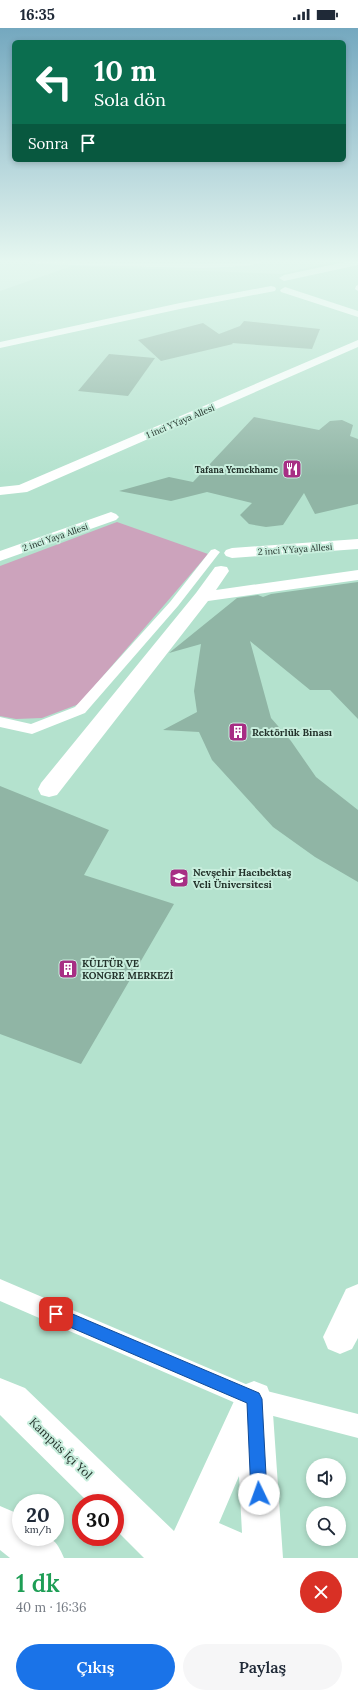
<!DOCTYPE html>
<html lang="tr">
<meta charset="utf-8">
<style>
:root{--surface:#fff;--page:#f6f6f7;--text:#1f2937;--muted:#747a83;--accent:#1a73e8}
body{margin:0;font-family:Lora,serif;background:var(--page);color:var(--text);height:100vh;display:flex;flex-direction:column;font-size:15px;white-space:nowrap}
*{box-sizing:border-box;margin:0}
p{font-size:13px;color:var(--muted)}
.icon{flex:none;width:22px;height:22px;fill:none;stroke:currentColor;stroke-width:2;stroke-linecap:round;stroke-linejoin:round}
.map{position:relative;height:1530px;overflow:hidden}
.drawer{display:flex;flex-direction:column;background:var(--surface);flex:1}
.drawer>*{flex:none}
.banner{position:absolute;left:12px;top:12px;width:334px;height:122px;border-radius:6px;box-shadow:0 2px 6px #0003;background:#0b6e4f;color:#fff;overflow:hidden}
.tools{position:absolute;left:306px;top:1430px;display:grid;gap:8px}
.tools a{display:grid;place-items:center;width:40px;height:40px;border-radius:50%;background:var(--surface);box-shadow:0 2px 6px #0003;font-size:20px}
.speed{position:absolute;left:12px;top:1466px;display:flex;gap:8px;font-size:20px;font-weight:700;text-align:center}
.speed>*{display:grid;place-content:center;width:52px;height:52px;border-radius:50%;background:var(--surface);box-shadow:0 2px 6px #0003;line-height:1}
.speed small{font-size:10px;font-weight:400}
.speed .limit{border:6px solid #d22;background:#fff;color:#111}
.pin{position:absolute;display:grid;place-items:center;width:34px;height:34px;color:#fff;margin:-17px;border-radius:8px;box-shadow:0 2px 6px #0006}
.me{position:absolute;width:44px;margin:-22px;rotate:357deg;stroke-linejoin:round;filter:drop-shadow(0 0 3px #0008)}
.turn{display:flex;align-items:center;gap:14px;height:84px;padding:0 16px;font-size:18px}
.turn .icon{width:52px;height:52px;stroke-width:2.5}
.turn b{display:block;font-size:28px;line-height:34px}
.then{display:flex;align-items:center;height:38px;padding:0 16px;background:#0003;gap:8px;font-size:15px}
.round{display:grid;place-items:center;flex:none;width:42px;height:42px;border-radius:21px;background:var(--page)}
.headline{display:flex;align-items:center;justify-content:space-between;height:68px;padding:0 16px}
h1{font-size:24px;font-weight:600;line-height:30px;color:#1e9e55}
.primary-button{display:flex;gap:8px;margin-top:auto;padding:8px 16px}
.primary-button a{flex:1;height:46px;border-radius:24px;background:var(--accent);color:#fff;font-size:16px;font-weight:600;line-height:46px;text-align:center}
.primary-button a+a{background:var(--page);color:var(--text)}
.status{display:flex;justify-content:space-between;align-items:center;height:28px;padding:0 20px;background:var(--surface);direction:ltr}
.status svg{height:11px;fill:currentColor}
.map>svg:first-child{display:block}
.built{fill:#b4e2ce;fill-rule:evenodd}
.forest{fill:#cca3bc}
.building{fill:#90b5a5}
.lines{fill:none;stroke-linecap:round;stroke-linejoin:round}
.lane{fill:#fff;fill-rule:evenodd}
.street{fill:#fff;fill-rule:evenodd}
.route{fill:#1a73e8;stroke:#114b97}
.labels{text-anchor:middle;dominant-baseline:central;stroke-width:4;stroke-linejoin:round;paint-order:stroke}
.far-street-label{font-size:9px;fill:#23322b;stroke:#c8eedd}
.far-poi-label{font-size:9px;font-weight:bold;fill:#23322b;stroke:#c8eedd;text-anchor:end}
.poi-label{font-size:10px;font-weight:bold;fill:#23322b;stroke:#c8eedd;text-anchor:start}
.near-street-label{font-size:12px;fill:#23322b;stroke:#c8eedd}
</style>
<div class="status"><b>16:35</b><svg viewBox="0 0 49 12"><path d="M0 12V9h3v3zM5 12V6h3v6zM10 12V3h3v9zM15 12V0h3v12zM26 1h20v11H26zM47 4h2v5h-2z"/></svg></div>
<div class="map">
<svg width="358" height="1530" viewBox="0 0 358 1530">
<rect width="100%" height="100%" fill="#c8eedd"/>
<!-- built -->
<path class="built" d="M332 234H358V1530H0V263L72 238 281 246ZM313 1437H339V1463H313ZM21 1475H55V1509H21ZM81 1475H115V1509H81ZM313 1485H339V1511H313Z"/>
<!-- forest -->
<polygon class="forest" points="117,494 208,526 79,676 42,690 16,691 0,688 0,538"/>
<!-- building -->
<g class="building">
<polygon points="244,293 320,301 312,321 232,315 233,316 161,333 138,312 203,295 219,306 240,298"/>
<polygon points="109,326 155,330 128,368 78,363"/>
<polygon points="254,389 319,402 330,393 342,392 353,397 350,408 358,411 358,476 315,486 304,465 283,497 266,499 249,496 240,487 252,475 207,464 171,473 119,463 169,449 193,454"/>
<polygon points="358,554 358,691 330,662 310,662 250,613 271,690 291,713 316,749 358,782 358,854 315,829 273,799 212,732 199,704 163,702 197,684 194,663 201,616 169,625 237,570 258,567 263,569 271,566"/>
<polygon points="0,758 109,802 84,847 174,876 81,1036 0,1006"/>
</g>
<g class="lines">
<!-- lane -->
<g class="lane">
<polygon points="35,234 203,236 262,234 247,238 203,240 38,236"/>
<polygon points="358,257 358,263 355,261 356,258"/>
<polygon points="215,521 220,524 178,578 85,685 32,706 0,699 0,689 31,696 75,679 170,574 211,522"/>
<polygon points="0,1251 255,1360 358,1386 358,1410 254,1383 0,1273"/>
</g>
<!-- street -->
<g class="street">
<polygon points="345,234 358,234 358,237 284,253 279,250 284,247"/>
<polygon points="271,258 275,259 276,261 275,263 180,281 0,320 0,314 180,275"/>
<polygon points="285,259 358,283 358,289 281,264 280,262"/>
<polygon points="358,312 358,319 27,464 0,467 0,459 19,457"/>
<polygon points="111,484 116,486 119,489 116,492 0,533 0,523"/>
<polygon points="358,511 358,521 232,530 226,528 224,525 226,522 232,520"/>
<polygon points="221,538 227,539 229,543 216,562 358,542 358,552 208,573 57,767 49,769 41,767 38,761 41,755 196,565 215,539"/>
<polygon points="358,1256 358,1310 352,1321 340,1326 328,1321 323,1309 346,1261"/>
<path d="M0 1350 25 1360 174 1503 241 1358 254 1353 267 1358 272 1371 283 1530H144L115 1501V1475H89L0 1387ZM239 1448 242 1505 219 1495Z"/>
<path d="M0 1478 14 1484 21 1489V1509C47 1509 53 1504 64 1530H10L0 1522Z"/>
</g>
</g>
<!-- sky -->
<linearGradient id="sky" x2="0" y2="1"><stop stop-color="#74a8bf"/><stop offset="0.52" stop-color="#e6f7f0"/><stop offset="1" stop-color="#e6f7f0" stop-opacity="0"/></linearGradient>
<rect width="358" height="448" fill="url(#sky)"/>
<!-- route -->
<polygon class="route" points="56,1279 259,1365 262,1371 267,1466 265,1472 259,1474 254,1472 251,1466 247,1375 51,1291 49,1286 51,1281"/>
<!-- icons -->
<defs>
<g id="restaurant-square" transform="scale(1)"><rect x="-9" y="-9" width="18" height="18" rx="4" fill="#a72e84" stroke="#c8eedd"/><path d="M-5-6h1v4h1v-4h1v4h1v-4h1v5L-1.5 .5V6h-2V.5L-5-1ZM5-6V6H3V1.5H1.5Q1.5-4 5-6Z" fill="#fff"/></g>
<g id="building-square" transform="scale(1)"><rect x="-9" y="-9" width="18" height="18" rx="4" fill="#a72e84" stroke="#c8eedd"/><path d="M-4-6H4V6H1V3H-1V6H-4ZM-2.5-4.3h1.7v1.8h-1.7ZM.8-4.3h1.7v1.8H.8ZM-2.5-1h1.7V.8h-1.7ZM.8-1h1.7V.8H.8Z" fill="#fff"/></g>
<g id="university-square" transform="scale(1)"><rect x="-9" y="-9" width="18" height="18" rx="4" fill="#a72e84" stroke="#c8eedd"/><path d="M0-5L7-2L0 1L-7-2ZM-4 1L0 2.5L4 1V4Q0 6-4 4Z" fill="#fff"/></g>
</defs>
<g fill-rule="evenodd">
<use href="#restaurant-square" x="292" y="441"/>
<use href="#building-square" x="238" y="704"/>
<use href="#university-square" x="179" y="850"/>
<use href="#building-square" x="68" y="941"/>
</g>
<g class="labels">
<!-- far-street labels -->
<g class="far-street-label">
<text transform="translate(180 393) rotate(-23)">1 inci YYaya Allesi</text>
<text transform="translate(55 509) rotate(-19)">2 inci Yaya Allesi</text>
<text transform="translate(295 521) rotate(-4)">2 inci YYaya Allesi</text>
</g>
<!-- far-poi labels -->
<g class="far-poi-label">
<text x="278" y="441">Tafana Yemekhame</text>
</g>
<!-- poi labels -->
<g class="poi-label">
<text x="252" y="704">Rektörlük Binası</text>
<text x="193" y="844">Nevşehir Hacıbektaş<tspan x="193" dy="12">Veli Üniversitesi</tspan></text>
<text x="82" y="935">KÜLTÜR VE<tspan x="82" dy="12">KONGRE MERKEZİ</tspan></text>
</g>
<!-- near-street labels -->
<g class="near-street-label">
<text transform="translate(61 1420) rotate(44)">Kampüs İçi Yol</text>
</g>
</g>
</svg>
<div class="tools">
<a><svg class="icon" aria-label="sound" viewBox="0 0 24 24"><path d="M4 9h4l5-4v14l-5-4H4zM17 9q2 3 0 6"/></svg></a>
<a><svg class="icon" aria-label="search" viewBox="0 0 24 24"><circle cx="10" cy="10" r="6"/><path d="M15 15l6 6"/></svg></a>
</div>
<div class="speed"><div>20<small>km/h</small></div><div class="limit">30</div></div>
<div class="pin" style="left:56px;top:1286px;background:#d93025"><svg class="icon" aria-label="arrive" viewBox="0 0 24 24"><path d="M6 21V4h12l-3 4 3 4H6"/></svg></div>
<svg class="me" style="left:259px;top:1466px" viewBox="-20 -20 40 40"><circle r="19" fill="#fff"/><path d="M0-13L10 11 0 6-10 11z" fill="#1a73e8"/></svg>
<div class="banner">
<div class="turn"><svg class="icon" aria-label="left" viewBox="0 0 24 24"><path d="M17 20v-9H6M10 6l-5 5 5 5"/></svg><div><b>10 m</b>Sola dön</div></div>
<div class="then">Sonra<svg class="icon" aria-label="arrive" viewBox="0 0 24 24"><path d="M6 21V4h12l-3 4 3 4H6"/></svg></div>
</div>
</div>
<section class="drawer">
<div class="headline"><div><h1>1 dk</h1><p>40 m · 16:36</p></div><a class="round" style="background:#d93025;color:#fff"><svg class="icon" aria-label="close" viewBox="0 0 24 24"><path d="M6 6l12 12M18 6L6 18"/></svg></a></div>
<div class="primary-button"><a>Çıkış</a><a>Paylaş</a></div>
</section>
